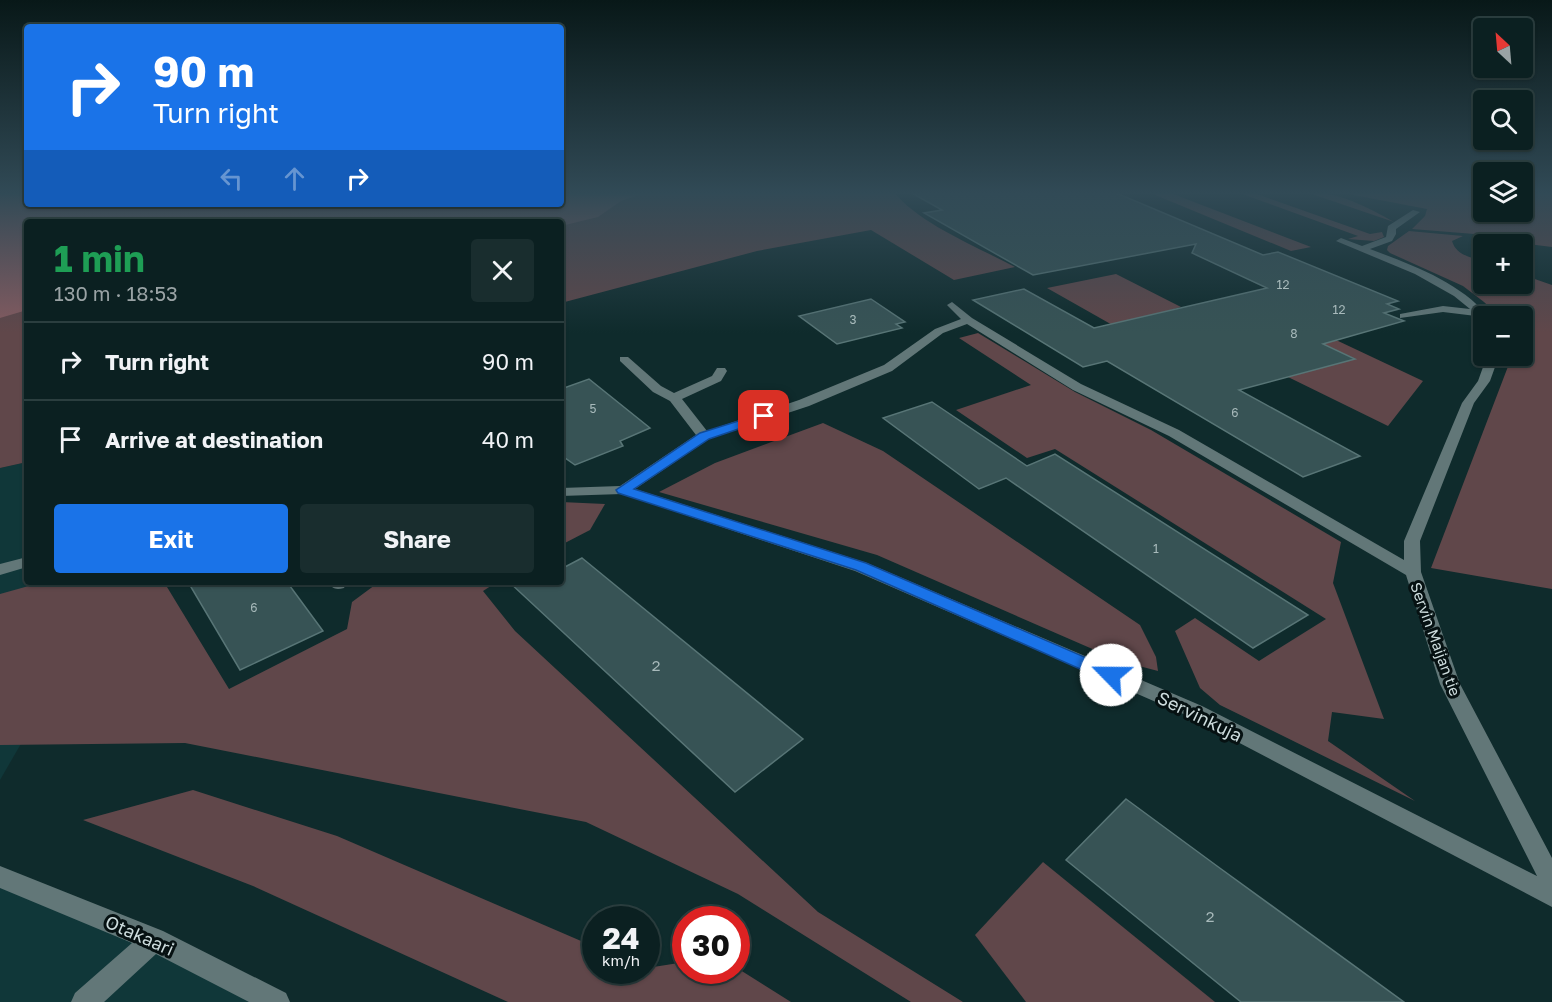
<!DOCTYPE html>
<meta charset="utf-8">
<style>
:root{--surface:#0b2021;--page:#192d2e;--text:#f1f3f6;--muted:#9aa3a5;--line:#2b3e3f;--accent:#1a73e8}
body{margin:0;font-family:"Golos Text",sans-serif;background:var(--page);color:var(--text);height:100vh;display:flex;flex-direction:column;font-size:22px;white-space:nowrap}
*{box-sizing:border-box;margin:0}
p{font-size:20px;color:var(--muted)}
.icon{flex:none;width:33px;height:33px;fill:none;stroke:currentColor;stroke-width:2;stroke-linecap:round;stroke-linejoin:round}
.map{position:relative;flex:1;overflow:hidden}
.drawer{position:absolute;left:24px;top:219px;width:540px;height:366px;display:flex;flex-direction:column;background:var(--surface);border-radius:6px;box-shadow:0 2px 4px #0004,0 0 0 2px var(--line)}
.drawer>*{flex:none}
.top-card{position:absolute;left:24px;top:24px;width:540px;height:183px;border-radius:6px;box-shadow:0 2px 4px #0004,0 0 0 2px var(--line);background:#1a73e8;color:#fff;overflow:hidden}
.needle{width:39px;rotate:334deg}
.tools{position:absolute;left:1473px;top:18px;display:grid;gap:12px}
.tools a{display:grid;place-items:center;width:60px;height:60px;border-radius:6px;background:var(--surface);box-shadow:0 2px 4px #0004,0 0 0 2px var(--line);font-size:30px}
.speed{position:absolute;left:582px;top:906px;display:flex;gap:12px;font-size:30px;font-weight:700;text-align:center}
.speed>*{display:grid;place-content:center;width:78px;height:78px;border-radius:50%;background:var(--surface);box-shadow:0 2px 4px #0004,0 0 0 2px var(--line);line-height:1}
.speed small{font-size:15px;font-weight:400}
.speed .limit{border:9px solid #d22;background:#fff;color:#111}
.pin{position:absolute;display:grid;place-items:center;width:51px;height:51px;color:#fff;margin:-26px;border-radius:12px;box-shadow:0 3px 9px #0006}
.me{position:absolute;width:66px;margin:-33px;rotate:293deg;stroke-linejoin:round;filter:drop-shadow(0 0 4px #0008)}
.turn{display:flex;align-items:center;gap:21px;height:126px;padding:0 30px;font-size:27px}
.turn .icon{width:78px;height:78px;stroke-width:2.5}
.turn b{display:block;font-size:42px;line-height:51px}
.lanes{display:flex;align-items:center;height:57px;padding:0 30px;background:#0003;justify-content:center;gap:30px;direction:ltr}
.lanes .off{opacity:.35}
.round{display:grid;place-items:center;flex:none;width:63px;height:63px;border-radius:6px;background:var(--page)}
.head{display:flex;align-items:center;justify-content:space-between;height:102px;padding:0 30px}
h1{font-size:36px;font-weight:700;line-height:45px;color:#1e9e55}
.primary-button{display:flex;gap:12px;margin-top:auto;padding:12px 30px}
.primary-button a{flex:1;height:69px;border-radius:6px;background:var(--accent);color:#fff;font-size:24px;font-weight:700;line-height:69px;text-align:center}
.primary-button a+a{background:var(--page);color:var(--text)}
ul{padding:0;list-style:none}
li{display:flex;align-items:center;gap:18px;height:78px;padding:0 30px;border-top:2px solid var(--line)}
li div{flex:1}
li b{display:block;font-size:22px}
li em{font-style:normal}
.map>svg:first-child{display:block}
.built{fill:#103739}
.green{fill:#60474a}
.water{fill:#855b60}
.building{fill:#375355;stroke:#587576;stroke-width:1.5}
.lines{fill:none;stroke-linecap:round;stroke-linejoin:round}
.minor{fill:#627778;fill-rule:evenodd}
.route{fill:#1a73e8;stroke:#114b97;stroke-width:1.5}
.labels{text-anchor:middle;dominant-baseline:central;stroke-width:6;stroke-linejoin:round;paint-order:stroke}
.number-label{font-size:12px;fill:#a8babb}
.street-label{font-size:15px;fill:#cddcdd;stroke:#061112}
.near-number-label{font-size:15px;fill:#a8babb}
.near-street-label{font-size:18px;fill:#cddcdd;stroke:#061112}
</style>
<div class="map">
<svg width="1552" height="1002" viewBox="0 0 1552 1002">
<rect width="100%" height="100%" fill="#0f2b2c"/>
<!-- built -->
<g class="built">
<polygon points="27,462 27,582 111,582 110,590 0,780 0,468"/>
<polygon points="0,877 287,1002 0,1002"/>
</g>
<!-- green -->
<g class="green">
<path d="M0 192H27V204H561V192H894C919 224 980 248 1015 267L954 280 871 230 757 251 561 303V222H27V462L0 468Z"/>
<polygon points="1148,192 1168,192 1311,247 1291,251"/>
<polygon points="1237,192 1251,192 1370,234 1382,232 1384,237 1374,241 1348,239 1358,236"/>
<path d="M1306 192C1340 192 1365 206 1394 222Z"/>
<polygon points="1338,192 1483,192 1484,212 1522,212 1523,192 1552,192 1552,247 1519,243 1487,235 1412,229 1425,216 1427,209"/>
<path d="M1409 231 1463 236 1452 241C1456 255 1470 257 1483 261L1484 284H1522L1523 275 1552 285V589L1431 568 1512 356H1522V316H1499L1484 302 1463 286 1390 253 1387 250 1388 246Z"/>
<polygon points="1116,274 1181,307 1171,310 1176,313 1153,348 1047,288"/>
<polygon points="978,333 1075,392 1151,430 1341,542 1333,583 1384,719 1332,712 1328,741 1415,801 1220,705 1200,688 1175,631 1195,618 1259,661 1326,619 1055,449 1027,458 956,410 1031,385 959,338"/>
<polygon points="1336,340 1423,381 1388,426 1288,377 1354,359 1323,344"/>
<polygon points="823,423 883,451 1140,625 1156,657 1158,671 1120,661 877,555 659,492 715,463"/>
<polygon points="561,502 605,504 590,530 561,545"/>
<polygon points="43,582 162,582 167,587 229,689 347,629 352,602 379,582 497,582 483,591 515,631 818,912 963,1002 911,1002 738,894 586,822 185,743 0,745 0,594"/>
<polygon points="193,790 337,836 595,947 596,970 646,970 647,968 685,962 686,970 736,970 737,968 791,1002 508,1002 253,886 83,820"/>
<polygon points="1043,862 1215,1002 1026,1002 975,935"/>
</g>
<!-- water -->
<polygon class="water" points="0,192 27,192 27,204 561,204 561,192 647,192 621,201 598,217 561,226 561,222 27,222 27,310 0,318"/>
<!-- building -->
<g class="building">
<polygon points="910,192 1114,192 1263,255 1278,252 1398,301 1387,304 1399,309 1384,313 1404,321 1323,344 1355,359 1239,390 1360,456 1303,477 1107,361 1083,367 973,300 1024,289 1094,328 1267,288 1192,253 1196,244 1033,275 924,213 942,210"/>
<polygon points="871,299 905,322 896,324 902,328 837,344 799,316"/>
<polygon points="589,379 650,428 620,441 623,446 575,465 561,455 561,389"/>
<polygon points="932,402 1027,466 1055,454 1308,615 1253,648 1006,478 979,489 883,418"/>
<polygon points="582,558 803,739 735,792 509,582 561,582 561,569"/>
<polygon points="188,582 287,582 323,631 240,670"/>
<polygon points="1126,799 1217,866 1404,1002 1241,1002 1066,860"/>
</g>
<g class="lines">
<!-- minor -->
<g class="minor">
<path d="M1413 210 1420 212 1396 229V234L1392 241 1370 249C1412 265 1458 281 1488 316H1484V321L1476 316 1443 312 1400 318V314L1443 306 1470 309 1454 296 1415 274 1336 241 1341 238 1362 246 1386 237 1388 226Z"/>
<path d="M952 302 972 318 1081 384 1179 430 1404 560V541L1462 403 1478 381 1487 356H1499L1490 381 1474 403 1420 541 1421 572 1460 684 1552 858V907L1188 716 855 571 622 494 561 496V488L620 486 696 435 670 401 653 392 620 361V357H628L661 386 674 393 712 376 717 368H725L727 371 721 381 682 399 707 431 799 400 884 365 935 329 961 319 947 305ZM967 324 1073 390 1169 436 1406 575 1440 684 1537 876 1202 706 867 563 635 489 709 439 809 406 892 371 943 333Z"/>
<polygon points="27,557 27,567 0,575 0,564"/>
<path d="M328 582H345L346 584 344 588C336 590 332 589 328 582Z"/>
<polygon points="0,866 163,931 286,993 290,1002 249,1002 156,954 104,1002 71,1002 75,993 132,943 0,888"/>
</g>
</g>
<!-- sky -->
<linearGradient id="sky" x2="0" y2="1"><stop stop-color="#081818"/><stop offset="0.58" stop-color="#314a56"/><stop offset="1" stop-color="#314a56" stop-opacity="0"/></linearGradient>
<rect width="1552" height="333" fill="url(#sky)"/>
<!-- route -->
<polygon class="route" points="764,413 770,416 768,419 709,439 634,489 866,563 1117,671 1120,675 1117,680 1111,682 1105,680 856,570 618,493 616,490 700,433"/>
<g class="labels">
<!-- number labels -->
<g class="number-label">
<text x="1283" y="284">12</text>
<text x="1339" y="309">12</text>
<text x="853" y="319">3</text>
<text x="1294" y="333">8</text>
<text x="593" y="408">5</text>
<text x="1235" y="412">6</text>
<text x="1156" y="548">1</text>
<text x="254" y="607">6</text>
</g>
<!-- street labels -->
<g class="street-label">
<text transform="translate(1436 639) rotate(70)">Servin Maijan tie</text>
</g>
<!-- near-number labels -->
<g class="near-number-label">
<text x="656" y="665">2</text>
<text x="1210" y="916">2</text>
</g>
<!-- near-street labels -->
<g class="near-street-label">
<text transform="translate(1200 716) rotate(26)">Servinkuja</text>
<text transform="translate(140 935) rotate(24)">Otakaari</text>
</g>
</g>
</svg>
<div class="tools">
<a><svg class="needle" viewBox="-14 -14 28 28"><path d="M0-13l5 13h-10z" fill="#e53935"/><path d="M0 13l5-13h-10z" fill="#9aa3a5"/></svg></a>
<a><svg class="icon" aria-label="search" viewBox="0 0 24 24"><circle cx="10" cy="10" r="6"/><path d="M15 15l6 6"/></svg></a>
<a><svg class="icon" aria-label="layers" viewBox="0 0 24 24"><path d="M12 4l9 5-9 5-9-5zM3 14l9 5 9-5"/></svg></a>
<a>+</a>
<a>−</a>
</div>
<div class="speed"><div>24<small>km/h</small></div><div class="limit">30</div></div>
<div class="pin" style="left:764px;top:416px;background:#d93025"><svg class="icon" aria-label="arrive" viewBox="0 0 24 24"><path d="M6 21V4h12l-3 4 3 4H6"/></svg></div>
<svg class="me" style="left:1111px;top:675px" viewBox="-20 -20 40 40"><circle r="19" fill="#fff"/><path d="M0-13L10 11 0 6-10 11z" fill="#1a73e8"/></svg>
<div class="top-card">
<div class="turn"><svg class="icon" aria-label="right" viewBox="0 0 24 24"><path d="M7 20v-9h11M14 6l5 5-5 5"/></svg><div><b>90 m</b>Turn right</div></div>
<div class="lanes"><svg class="icon off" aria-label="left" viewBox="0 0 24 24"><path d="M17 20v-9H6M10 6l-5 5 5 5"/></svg><svg class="icon off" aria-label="ahead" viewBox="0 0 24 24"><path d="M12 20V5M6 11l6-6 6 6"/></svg><svg class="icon" aria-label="right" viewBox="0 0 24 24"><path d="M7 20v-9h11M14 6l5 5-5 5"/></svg></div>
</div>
<section class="drawer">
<div class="head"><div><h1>1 min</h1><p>130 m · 18:53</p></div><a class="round"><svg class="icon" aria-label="close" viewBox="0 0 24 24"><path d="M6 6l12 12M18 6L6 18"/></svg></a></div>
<ul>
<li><svg class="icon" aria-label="right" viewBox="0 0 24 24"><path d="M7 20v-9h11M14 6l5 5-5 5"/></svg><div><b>Turn right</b></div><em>90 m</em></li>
<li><svg class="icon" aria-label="arrive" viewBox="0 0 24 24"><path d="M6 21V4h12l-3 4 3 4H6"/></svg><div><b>Arrive at destination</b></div><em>40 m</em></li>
</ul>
<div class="primary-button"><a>Exit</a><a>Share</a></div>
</section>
</div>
